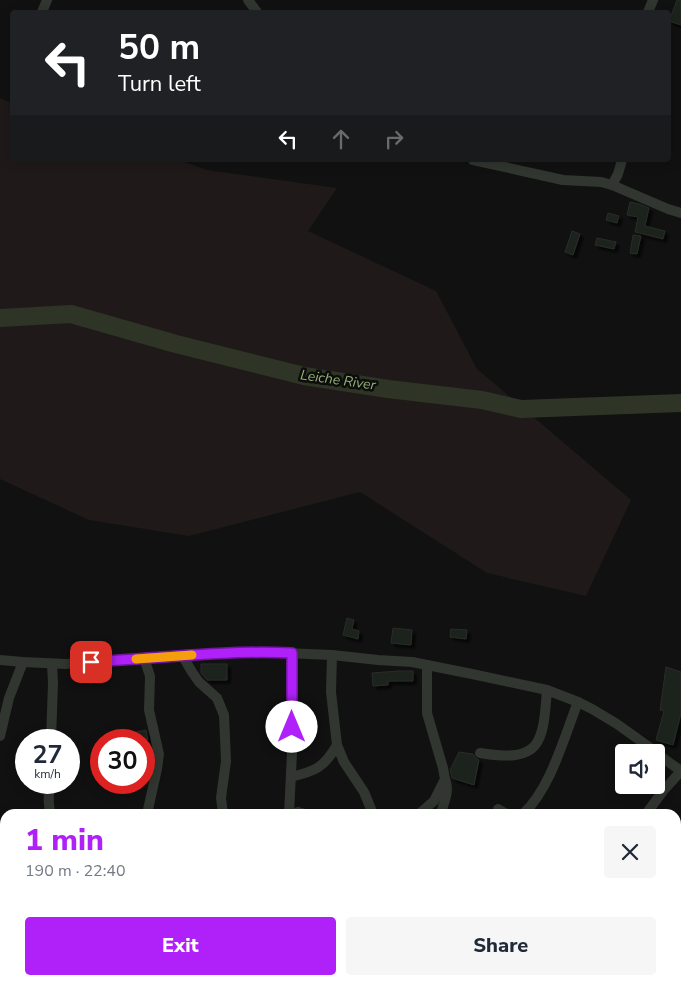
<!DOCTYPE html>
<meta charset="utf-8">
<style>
:root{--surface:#fff;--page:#f6f6f7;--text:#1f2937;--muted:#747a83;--accent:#af21f8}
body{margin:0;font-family:"Nunito Sans",sans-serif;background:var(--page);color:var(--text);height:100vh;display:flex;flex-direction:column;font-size:19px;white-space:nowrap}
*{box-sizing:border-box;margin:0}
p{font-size:16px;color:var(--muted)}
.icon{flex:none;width:28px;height:28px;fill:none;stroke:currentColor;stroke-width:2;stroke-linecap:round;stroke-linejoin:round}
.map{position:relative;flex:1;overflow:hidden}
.drawer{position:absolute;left:0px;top:809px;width:681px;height:176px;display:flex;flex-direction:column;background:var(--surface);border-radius:15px 15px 0 0;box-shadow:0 2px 12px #0003}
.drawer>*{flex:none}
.top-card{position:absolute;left:10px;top:10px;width:661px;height:152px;border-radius:5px;box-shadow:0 2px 12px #0003;background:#202124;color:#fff;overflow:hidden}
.fabs{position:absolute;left:615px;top:744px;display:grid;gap:10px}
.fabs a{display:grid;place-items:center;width:50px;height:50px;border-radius:5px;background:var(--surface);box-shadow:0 2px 12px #0003;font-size:25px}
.speed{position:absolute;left:15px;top:729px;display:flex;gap:10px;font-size:25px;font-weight:700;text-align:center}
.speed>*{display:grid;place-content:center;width:65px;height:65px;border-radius:50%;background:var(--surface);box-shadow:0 2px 12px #0003;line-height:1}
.speed small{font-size:12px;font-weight:400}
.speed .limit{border:8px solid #d22;background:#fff;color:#111}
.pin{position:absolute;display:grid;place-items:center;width:42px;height:42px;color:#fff;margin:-21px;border-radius:10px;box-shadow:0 2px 8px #0006}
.me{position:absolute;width:55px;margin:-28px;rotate:0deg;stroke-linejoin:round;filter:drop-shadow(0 0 4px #0008)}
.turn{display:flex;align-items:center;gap:18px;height:105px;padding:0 25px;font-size:22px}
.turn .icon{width:65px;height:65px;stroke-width:2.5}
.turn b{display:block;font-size:35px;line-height:42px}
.lanes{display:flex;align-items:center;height:48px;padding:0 25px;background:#0003;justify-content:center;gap:25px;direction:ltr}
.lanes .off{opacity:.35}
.round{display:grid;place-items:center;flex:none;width:52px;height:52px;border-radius:5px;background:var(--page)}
.headline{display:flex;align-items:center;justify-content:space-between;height:85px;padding:0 25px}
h1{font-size:30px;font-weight:800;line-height:38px;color:var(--accent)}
.cta{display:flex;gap:10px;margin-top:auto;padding:10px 25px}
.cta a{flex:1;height:58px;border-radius:5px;background:var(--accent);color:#fff;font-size:20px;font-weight:800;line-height:58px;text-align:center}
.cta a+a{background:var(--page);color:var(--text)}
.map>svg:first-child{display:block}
.green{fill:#1f1a19}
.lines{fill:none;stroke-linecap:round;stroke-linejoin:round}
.river{stroke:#2e3526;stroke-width:18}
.building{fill:#1f221f;stroke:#292d29;filter:url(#shadow)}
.street{stroke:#313630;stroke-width:10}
.route-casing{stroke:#7215a1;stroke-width:12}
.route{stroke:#af21f8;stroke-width:9}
.slow{stroke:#f59e0b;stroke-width:9}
.labels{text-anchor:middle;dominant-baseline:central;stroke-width:5;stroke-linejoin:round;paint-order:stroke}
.water-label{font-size:14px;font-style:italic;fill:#94b075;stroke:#0b0c0b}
</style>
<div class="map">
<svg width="681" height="984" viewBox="0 0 681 984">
<defs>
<filter id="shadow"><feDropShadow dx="3.5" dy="3.5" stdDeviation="1" flood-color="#0009"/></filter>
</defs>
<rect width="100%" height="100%" fill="#101110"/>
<!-- green -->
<polygon class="green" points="0,98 12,103 12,160 179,160 207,170 337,188 308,231 436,291 477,369 631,500 586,596 487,573 360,492 189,536 89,520 0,479"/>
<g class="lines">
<!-- river -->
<polyline class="river" points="0,318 71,314 176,344 304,376 388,389 482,400 521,409 681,403"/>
</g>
<!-- building -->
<g class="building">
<polygon points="677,0 681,0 681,25 669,21"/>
<polygon points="630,202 639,204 649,208 645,226 665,231 663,239 635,232 638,217 627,215"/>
<polygon points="608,213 619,216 617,223 606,220"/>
<polygon points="572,231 580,234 573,255 565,252"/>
<polygon points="633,235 641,236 637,254 630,253"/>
<polygon points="597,238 616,242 614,249 595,245"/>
<polygon points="347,618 354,620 352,629 359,631 358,639 343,635"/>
<polygon points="393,628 412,630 411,645 391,643"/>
<polygon points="451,629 467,630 466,639 450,637"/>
<polygon points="201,664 227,664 227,680 207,680 201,673"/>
<polygon points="666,667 681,672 681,713 673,745 656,740 664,711 660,710"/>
<polygon points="398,671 413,671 413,681 388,681 388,685 373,686 372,673"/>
<polygon points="146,730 148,740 134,740 132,733"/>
<polygon points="459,752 473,754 476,758 479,760 474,785 452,778 450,770"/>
</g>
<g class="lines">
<!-- street -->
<g class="street">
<polyline points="248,0 257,12"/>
<polyline points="42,12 47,0"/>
<polyline points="648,12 653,0"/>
<polyline points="473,160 563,180 601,182 612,185 668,209 681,213"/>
<polyline points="612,185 618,174 622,160"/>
<polyline points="182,655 192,672 199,682 217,698 224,715 226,761 221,798 223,814"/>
<polyline points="332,655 331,692 337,745 344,762 364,792 373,814"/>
<polyline points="144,658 150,676 149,710 159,754 157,769 147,814"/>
<polyline points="0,660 23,662 66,664 182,655 261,652 332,655 378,660 412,662 472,674 547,690 578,702 592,709 617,724 656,752"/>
<polyline points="0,736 9,698 23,662"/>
<polyline points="51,740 53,683 52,664"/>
<path d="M480 753C541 763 543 744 547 690"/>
<polyline points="656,753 681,771"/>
<path d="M291 777C315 771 324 768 337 745"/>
<path d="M50 782C49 793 47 804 51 814"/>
<polyline points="498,809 507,814 512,814"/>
<polyline points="289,814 292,753 292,653"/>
<polyline points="290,814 298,812 305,814"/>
<polyline points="419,814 434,801 445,779 443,768 427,713 427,665"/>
<path d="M441 814C444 800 450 793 445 779"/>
<path d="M523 814C551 788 564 737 578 702"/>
<polyline points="646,814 663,791 681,771"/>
<polyline points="0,855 5,856"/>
<polyline points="0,901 5,901"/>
<polyline points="61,984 61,980"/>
<polyline points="470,984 471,980"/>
<polyline points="567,984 567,980"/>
</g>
</g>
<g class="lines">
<!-- route casing -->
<g class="route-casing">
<path id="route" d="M91 662C158 658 225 650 292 653V727"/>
</g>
<!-- route -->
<use href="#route" class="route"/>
<!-- slow -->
<polyline class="slow" points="136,659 192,655"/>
</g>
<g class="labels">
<!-- water labels -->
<g class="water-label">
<text transform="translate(338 380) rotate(8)">Leiche River</text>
</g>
</g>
</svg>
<div class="fabs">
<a><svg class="icon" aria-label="sound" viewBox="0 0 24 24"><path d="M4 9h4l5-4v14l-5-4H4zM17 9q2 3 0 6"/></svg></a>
</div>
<div class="speed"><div>27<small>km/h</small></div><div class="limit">30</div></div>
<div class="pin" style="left:91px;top:662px;background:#d93025"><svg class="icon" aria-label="arrive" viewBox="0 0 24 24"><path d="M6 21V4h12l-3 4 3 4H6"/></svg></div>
<svg class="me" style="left:292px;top:727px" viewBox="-20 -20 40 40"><circle r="19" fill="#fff"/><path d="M0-13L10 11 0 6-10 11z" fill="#af21f8"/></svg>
<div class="top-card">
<div class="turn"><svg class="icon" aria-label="left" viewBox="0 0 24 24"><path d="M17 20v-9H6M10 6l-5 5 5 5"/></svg><div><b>50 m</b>Turn left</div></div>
<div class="lanes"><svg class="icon" aria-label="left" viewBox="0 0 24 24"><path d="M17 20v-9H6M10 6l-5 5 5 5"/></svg><svg class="icon off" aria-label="ahead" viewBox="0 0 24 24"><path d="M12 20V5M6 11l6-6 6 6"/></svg><svg class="icon off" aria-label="right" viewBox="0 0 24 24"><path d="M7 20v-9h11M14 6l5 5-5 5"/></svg></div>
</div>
<section class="drawer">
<div class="headline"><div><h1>1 min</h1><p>190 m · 22:40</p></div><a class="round"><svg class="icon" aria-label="close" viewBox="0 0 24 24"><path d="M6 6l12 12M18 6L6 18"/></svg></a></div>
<div class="cta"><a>Exit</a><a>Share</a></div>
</section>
</div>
